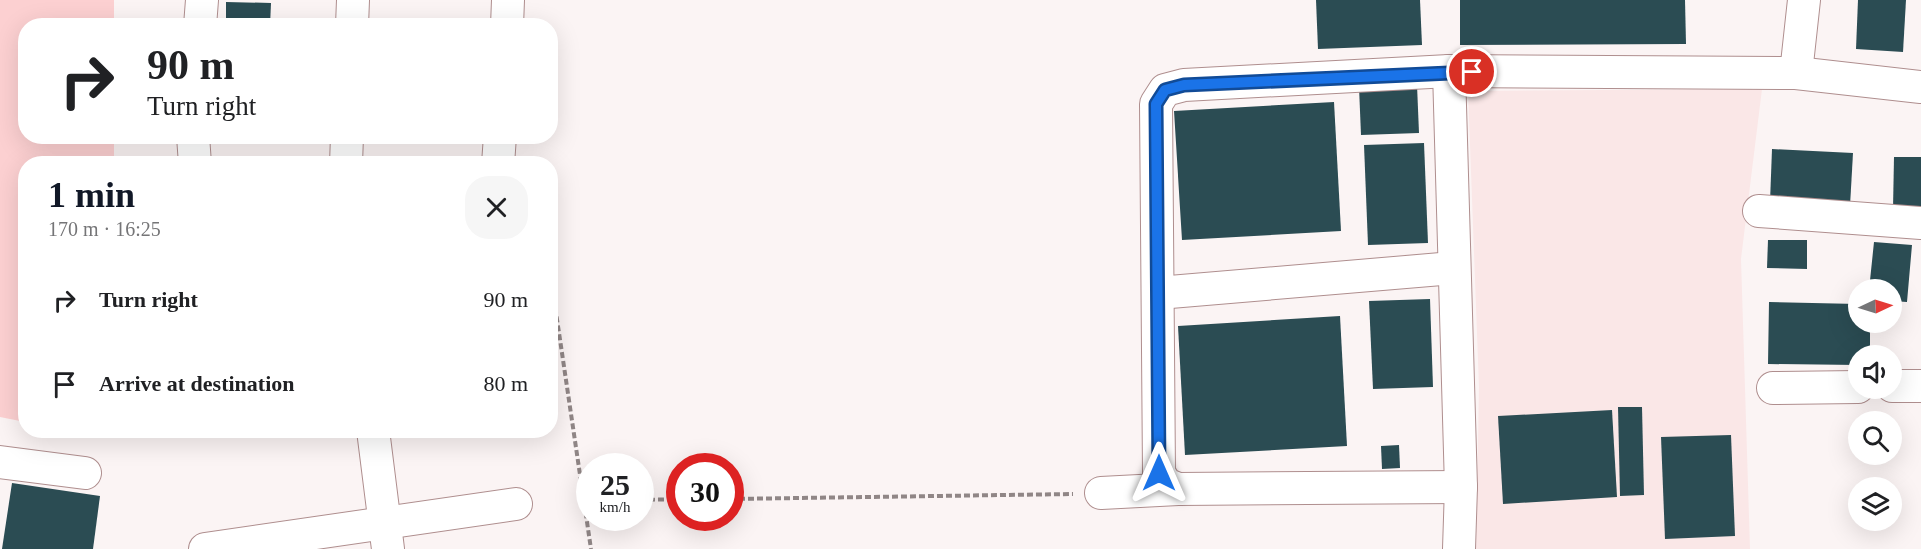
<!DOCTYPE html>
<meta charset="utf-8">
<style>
:root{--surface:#fff;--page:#f6f6f6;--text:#202124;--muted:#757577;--accent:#111827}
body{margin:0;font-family:"Times New Roman",serif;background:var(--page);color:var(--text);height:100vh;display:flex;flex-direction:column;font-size:22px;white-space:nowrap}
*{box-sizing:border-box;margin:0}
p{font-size:20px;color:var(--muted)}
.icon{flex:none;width:33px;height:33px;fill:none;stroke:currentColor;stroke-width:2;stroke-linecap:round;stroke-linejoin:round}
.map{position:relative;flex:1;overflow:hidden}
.details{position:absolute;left:18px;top:156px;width:540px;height:282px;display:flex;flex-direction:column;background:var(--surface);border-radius:24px;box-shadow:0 6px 24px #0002}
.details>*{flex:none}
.guide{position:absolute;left:18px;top:18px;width:540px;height:126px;border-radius:24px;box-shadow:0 6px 24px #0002;background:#fff;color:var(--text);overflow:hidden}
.needle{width:39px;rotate:86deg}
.fabs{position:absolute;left:1848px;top:279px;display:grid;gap:12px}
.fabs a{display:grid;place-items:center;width:54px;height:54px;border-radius:50%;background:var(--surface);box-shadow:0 6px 24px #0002;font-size:30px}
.speed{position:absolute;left:576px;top:453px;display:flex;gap:12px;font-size:30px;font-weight:700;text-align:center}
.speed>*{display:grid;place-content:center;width:78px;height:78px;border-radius:50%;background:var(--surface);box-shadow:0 6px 24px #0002;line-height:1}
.speed small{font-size:15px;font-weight:400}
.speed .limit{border:9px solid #d22;background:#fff;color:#111}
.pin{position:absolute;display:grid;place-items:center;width:51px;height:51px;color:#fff;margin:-26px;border:3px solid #fff;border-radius:50%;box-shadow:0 2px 6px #0007}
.me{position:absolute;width:66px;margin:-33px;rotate:0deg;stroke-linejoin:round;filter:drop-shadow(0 0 4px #0008)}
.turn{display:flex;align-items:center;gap:21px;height:126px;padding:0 30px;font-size:27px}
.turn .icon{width:78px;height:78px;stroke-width:2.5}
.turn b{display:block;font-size:42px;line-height:51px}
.round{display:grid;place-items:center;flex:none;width:63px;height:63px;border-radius:24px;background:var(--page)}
.summary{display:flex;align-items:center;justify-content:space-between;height:102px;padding:0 30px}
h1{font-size:36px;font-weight:700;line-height:45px;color:var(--accent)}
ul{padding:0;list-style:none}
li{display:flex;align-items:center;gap:18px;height:84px;padding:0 30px}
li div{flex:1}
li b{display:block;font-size:22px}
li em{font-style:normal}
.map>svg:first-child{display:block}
.built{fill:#fae7e7}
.green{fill:#fcd0d1}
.building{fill:#2b4c53}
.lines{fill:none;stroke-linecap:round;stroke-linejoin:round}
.minor-casing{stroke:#af8e8e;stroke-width:34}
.path{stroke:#908686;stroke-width:4;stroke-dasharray:6 3;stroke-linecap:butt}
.minor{stroke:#fff;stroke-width:32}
.route-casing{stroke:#114b97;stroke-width:15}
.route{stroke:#1a73e8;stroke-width:10}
</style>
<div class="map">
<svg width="1921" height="549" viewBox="0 0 1921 549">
<rect width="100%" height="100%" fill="#fbf4f4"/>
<!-- built -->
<polygon class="built" points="1762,89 1741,259 1750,549 1476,549 1479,387 1468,91"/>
<!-- green -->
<polygon class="green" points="0,0 114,0 114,25 26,26 26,136 114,137 114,163 26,164 25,422 0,417"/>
<!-- building -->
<g class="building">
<polygon points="1316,0 1420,0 1422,45 1318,49"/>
<polygon points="1460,0 1685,0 1686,44 1460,45"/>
<polygon points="1858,0 1906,0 1903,52 1856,49"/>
<polygon points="226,2 271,3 270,26 226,26"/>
<polygon points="1417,85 1419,133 1361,135 1359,87"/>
<polygon points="1334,102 1341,231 1182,240 1174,111"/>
<polygon points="1424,143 1428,243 1368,245 1364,145"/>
<polygon points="1772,149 1853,153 1850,206 1770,202"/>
<polygon points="1894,157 1921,157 1921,209 1893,209"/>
<polygon points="1768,240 1807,240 1807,269 1767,268"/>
<polygon points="1874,242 1912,245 1907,302 1892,301 1892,290 1869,290"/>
<polygon points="1430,299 1433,387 1373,389 1369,301"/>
<polygon points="1769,302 1858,304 1858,322 1870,322 1870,356 1858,356 1858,365 1768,364"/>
<polygon points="1340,316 1347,446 1185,455 1178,326"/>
<polygon points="1618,407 1642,407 1644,495 1620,496"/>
<polygon points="1612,410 1617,497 1503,504 1498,416"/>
<polygon points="1731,435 1735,536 1665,539 1661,437"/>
<polygon points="1399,445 1400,468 1382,469 1381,446"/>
<polygon points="12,483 100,496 93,549 2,549"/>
</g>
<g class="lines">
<!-- minor casing -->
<g class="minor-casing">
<g id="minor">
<polyline points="200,26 202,0"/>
<polyline points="352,26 353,0"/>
<polyline points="507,26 508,0"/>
<polyline points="1796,73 1804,0"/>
<polyline points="193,136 195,164"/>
<polyline points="346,164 347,136"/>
<polyline points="498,164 500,136"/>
<polyline points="1759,211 1921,223"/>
<polyline points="1158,293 1453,268"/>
<polyline points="1892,386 1921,386"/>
<polyline points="1773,388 1858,387"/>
<polyline points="373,430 388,549"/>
<polyline points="0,462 85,473"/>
<polyline points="1178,489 1166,484 1159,473 1156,104 1165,90 1184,85 1449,71"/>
<polyline points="1101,493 1178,489 1461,487"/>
<polyline points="205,549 516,504"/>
<polyline points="1459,549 1461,487 1449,71 1796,73 1921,87"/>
</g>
</g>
<!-- path -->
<g class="path">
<polyline points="550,272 591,549"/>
<polyline points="730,499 1073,494"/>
<polyline points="640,500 680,499"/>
</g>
<!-- minor -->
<use href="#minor" class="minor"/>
</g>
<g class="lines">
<!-- route casing -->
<g class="route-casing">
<polyline id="route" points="1159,473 1156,104 1165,90 1184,85 1472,72"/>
</g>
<!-- route -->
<use href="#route" class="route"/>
</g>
</svg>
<div class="fabs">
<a><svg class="needle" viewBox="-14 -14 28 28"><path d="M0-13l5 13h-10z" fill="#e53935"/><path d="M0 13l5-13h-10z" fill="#757577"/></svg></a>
<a><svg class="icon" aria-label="sound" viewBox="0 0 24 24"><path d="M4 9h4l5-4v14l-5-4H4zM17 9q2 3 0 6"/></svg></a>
<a><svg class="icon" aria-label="search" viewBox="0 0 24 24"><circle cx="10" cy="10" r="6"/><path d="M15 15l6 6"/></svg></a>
<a><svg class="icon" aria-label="layers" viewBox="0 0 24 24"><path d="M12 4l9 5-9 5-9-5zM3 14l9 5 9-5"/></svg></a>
</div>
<div class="speed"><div>25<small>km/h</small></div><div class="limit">30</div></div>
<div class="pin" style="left:1472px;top:72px;background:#d93025"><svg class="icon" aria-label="arrive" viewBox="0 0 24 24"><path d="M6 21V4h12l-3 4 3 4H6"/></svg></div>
<svg class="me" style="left:1159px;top:473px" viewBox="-20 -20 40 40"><path d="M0-17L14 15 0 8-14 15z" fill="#1a73e8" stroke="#fff" stroke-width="4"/></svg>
<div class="guide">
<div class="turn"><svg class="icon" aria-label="right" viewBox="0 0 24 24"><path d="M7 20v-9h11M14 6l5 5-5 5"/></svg><div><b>90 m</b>Turn right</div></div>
</div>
<section class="details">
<div class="summary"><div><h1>1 min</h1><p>170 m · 16:25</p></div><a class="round"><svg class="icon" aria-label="close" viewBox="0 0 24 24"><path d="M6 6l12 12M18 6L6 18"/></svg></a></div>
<ul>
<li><svg class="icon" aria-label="right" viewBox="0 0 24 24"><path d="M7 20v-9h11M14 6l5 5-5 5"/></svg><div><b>Turn right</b></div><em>90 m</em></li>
<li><svg class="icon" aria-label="arrive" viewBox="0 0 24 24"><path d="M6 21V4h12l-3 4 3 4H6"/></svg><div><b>Arrive at destination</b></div><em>80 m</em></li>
</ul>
</section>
</div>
